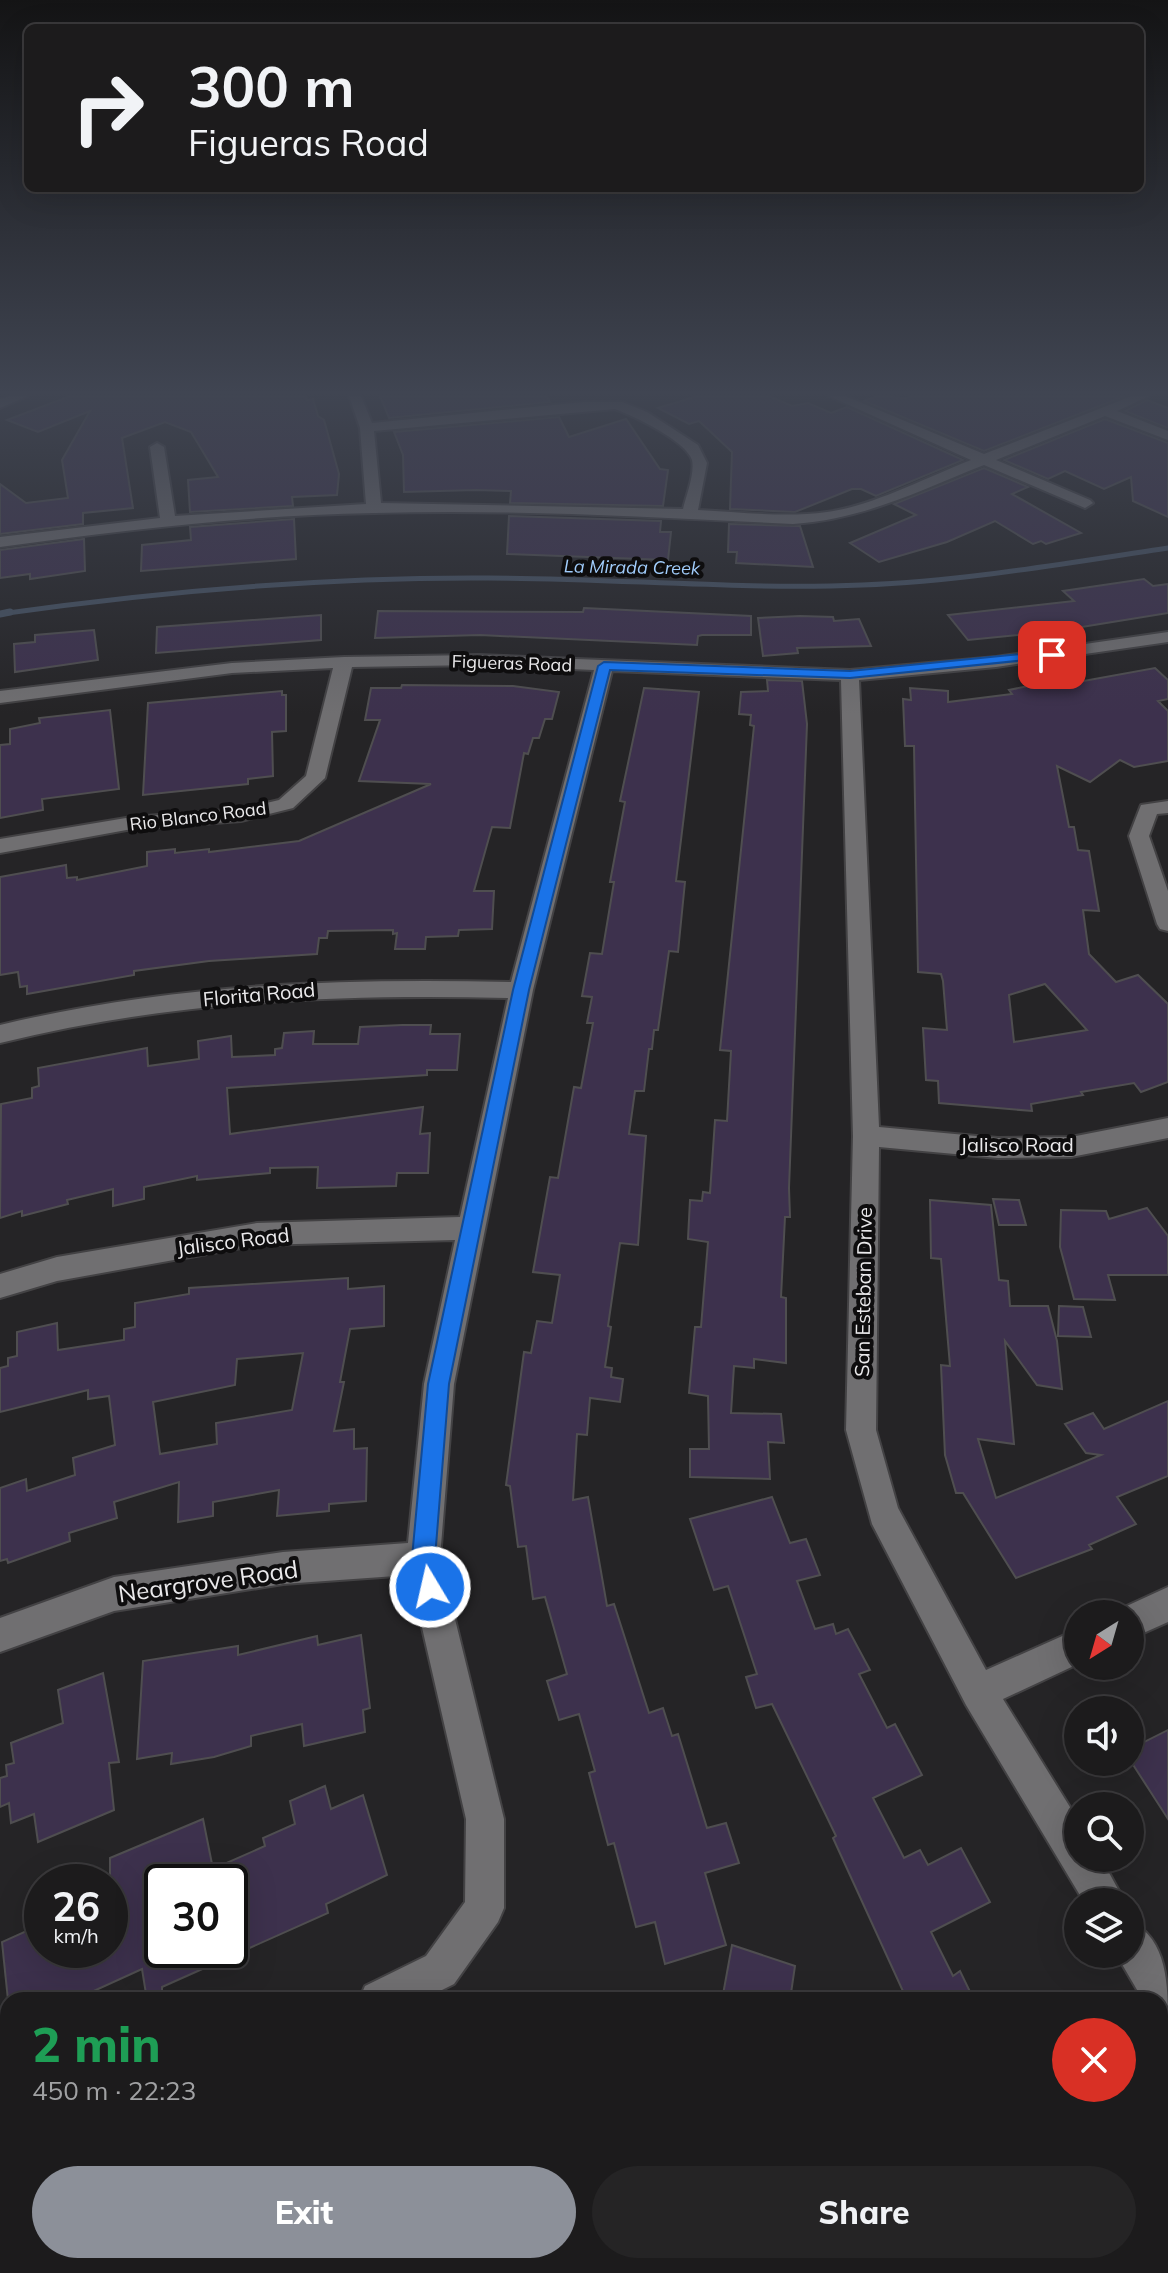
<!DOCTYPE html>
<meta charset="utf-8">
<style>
:root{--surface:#1c1b1c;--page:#252425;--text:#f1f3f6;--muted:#a0a1a3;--line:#3a393b;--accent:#8c9099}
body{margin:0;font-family:Mulish,sans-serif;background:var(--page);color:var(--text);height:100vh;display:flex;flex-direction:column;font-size:30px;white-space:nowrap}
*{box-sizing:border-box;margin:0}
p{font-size:26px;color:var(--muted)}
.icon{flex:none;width:44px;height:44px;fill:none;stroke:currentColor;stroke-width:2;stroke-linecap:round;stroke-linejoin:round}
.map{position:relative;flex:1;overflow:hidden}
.sheet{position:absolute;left:0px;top:1992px;width:1168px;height:282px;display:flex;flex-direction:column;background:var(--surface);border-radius:24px 24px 0 0;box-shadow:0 8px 32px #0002,0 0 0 2px var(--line)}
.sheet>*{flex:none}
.guide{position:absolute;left:24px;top:24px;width:1120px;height:168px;border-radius:12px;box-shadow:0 8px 32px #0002,0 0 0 2px var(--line);background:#1c1b1c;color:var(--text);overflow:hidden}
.needle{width:52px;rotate:217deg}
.fabs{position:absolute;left:1064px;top:1600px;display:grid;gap:16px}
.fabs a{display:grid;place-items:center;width:80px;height:80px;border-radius:50%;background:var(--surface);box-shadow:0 8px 32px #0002,0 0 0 2px var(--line);font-size:40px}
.speed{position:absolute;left:24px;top:1864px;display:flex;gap:16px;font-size:40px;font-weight:700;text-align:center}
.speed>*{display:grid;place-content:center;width:104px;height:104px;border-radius:50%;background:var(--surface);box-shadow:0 8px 32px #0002,0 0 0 2px var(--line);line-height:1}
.speed small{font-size:20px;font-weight:400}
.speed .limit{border:4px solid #111;border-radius:12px;background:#fff;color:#111}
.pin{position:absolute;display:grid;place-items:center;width:68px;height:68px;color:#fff;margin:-34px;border-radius:16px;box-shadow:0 4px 12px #0006}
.me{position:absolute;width:88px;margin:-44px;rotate:351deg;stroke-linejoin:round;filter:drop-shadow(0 0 6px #0008)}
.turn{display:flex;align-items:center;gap:28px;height:168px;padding:0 32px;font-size:36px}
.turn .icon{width:104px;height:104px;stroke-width:2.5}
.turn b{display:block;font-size:56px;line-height:68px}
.round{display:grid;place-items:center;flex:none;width:84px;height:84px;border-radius:42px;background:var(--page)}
.summary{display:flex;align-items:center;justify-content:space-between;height:136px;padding:0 32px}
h1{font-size:48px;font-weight:800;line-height:60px;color:#1e9e55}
.button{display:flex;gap:16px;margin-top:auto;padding:16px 32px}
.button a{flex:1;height:92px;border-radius:48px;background:var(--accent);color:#fff;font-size:32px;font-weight:800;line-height:92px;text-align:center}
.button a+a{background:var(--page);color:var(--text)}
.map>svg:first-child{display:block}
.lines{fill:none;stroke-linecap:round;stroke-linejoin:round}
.stream-far1{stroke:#465262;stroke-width:5}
.stream{stroke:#465262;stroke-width:7}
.building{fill:#3d314d;stroke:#4f4e50;stroke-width:2;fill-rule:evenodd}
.minor-casing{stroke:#434244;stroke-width:4}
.minor{fill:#706f71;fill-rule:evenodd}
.route{fill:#1a73e8;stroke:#114b97;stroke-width:2}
.labels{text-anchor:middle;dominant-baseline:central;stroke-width:8;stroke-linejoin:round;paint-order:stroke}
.far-water-label{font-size:18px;font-style:italic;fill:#a1cdfc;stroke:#0e0d0e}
.far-street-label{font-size:18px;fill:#eae9eb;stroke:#0e0d0e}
.street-label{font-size:20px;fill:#eae9eb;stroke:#0e0d0e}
.near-street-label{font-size:24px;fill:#eae9eb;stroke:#0e0d0e}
</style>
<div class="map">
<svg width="1168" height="2273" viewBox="0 0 1168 2273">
<rect width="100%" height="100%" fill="#252426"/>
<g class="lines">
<!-- stream-far1 -->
<path class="stream-far1" d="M0 614C162 591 324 577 488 578 613 578 737 590 862 585 965 581 1067 563 1168 548"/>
<!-- stream -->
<polyline class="stream" points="0,614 10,612"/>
</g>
<!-- building -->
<g class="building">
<polygon points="70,396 306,396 307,400 313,399 318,416 324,420 339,474 337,495 292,497 293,506 190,512 188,480 218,477 191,432 165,422 122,438 133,508 83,513 83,524 0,534 0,484 26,503 68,498 62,460 90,411 38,432 7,420"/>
<polygon points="380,396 547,396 550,402 389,418"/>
<polygon points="697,396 769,396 792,406 808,403 831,413 847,407 963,460 876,496 861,489 852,489 795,512 730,509 732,452 699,421 689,424 658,408"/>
<polygon points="878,396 906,398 913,396 1125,396 984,451 864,401"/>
<polygon points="1147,400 1168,408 1168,428 1125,411"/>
<polygon points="559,417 569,437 626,419 660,469 668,470 663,506 510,503 511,491 476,490 404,492 403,455 394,432"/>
<polygon points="1105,419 1168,443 1168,517 1133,501 1131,477 1104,489 1065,471 1048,479 1004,460"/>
<polygon points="984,468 1028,487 1012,494 1081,533 1046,544 1041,541 1033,544 995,521 947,542 879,562 850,543 916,515 894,504"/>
<polygon points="509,516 661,521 660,532 671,532 668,560 507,554"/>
<polygon points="294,519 296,559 141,571 142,545 191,540 190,527"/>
<polygon points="729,524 800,526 813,567 736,563 737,552 728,552"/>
<polygon points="84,539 85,571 30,579 30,574 0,578 0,550"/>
<polygon points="1144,579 1153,586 1168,584 1168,613 1057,631 968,640 948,615 1074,601 1063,591"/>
<polygon points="584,608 751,616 751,635 702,635 698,636 697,645 480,635 375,638 378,611 583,612"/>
<polygon points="321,615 321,640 156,653 157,627"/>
<polygon points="800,616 833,617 834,621 859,619 871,646 797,648 798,653 763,656 758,618"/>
<polygon points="94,630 98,660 15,672 14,644 35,642 35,635"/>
<path d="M1155 668 1168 680V699L1158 701 1168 711V761L1134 767 1120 760 1090 782 1057 766 1069 827H1074L1078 850 1089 851 1099 911 1083 910 1089 954 1116 982 1138 975 1168 1004V1082L1141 1092 1134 1083 1081 1092 1083 1095 1031 1104 1032 1111 939 1103 938 1081 926 1080 923 1028 947 1030 943 981 941 974 918 972 914 746H905L903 699 911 700 910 688 948 691V702L1012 694 1009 690 1033 685 1078 682ZM1045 984 1087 1030 1014 1042 1009 995Z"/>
<polygon points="767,680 802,681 807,724 789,1188 790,1217 785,1217 781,1297 786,1298 786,1363 754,1359 754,1368 734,1366 731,1413 781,1414 784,1443 768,1442 770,1479 690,1477 690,1449 709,1449 708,1396 689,1393 695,1327 701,1327 708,1242 688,1239 690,1200 702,1201 703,1192 710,1193 715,1120 727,1121 731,1051 720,1050 754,726 750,725 751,715 739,714 741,692 768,691"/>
<polygon points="402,685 513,686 559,692 552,719 545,719 539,738 533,738 528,754 524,753 510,828 492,827 474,891 494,891 492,929 459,930 458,936 426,937 425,949 395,949 397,933 393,934 393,930 328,931 327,938 319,938 317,954 209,961 134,971 134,975 27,994 27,986 20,987 18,972 0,975 0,877 66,865 67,878 77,877 77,880 147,866 147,852 175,849 175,853 209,849 209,852 299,841 431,784 359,781 380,720 365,720 371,688 401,688"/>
<polygon points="644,688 699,692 676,881 685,882 678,952 669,951 658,1030 654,1030 652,1049 649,1049 644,1091 635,1091 629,1134 646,1136 638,1245 620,1243 608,1326 611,1327 605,1367 612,1368 611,1377 623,1379 620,1402 590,1398 587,1435 577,1434 573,1500 588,1497 607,1606 614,1604 649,1713 663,1708 672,1736 678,1734 707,1828 726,1823 739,1863 705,1873 726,1945 665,1964 655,1922 636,1927 614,1843 608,1845 589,1773 595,1771 579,1714 559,1720 547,1681 567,1674 545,1597 533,1599 526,1546 518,1547 510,1486 506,1485 524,1352 531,1353 537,1321 552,1323 560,1275 533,1272 550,1177 558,1178 574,1087 581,1088 593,1023 587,1023 592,997 582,996 590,953 602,954 614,882 610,882 625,802 620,801"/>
<polygon points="282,691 282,695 286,695 286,731 272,732 273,776 248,779 248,784 143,795 148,703"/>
<polygon points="110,710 119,789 42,799 43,810 0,818 0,745 10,744 10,729 40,723 39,718"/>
<polygon points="402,1025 431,1025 430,1034 460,1034 457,1070 427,1070 427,1075 227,1088 230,1134 423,1107 420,1134 430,1133 428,1173 397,1173 396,1186 317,1188 318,1167 270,1168 270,1173 197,1180 197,1176 144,1187 144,1199 113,1206 113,1189 67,1200 68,1204 22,1216 22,1211 0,1218 1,1104 32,1098 32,1088 39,1086 38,1068 147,1048 148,1066 199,1059 198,1041 231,1036 232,1057 275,1055 275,1049 282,1048 284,1033 314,1031 313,1044 358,1044 360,1027"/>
<polygon points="993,1199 1019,1200 1026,1225 999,1225"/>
<polygon points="930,1200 991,1205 999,1280 1008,1281 1010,1306 1048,1306 1057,1341 1062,1389 1037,1385 1005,1341 1014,1444 978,1439 996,1498 1101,1455 1086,1453 1065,1424 1093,1413 1104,1429 1168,1401 1168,1476 1117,1497 1136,1524 1089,1545 1092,1549 1016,1578 963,1493 956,1493 945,1455 941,1365 950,1366 941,1259 931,1258"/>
<polygon points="1147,1208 1168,1236 1168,1275 1108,1275 1115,1300 1074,1299 1060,1247 1061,1210 1106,1211 1109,1219"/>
<path d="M348 1278V1289L384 1286V1326L350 1329 340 1382H344L334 1431 354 1429V1449L367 1448 366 1501 329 1504V1511L277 1516 279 1490 213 1502V1516L178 1522 179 1482 114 1502 117 1518 69 1533 70 1541 8 1563 7 1559 0 1561V1488L26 1479 27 1491 75 1475 73 1458 115 1445 109 1396 88 1399V1390L0 1412V1368L8 1366V1358L17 1356V1332L57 1323 58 1350 124 1340V1329L135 1327V1303L189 1294V1288ZM303 1353 292 1410 216 1423 217 1444 160 1454 153 1402 235 1385 237 1359Z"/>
<polygon points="1059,1306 1083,1307 1091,1337 1058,1336"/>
<polygon points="772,1497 790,1543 806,1539 820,1575 797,1581 815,1629 833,1624 836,1634 848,1629 870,1670 859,1674 887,1728 895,1724 922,1775 873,1798 904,1858 920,1850 928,1865 961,1848 990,1902 931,1932 953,1976 960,1971 974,2000 907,2000 833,1838 836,1836 772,1704 756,1708 746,1677 757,1674 728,1586 714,1590 690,1519"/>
<polygon points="361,1635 370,1708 363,1710 365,1732 304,1746 302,1724 251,1736 251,1746 214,1757 171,1764 172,1753 137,1759 143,1661 238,1646 238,1655 317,1636 318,1645"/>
<polygon points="103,1673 119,1762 109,1763 114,1810 38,1842 34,1814 11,1823 9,1803 0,1807 0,1778 7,1776 6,1765 14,1763 11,1743 63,1723 58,1690"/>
<polygon points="1168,1730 1168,1819 1130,1760 1130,1749"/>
<path d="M325 1786 331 1809 363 1795 387 1875 326 1904 328 1913 162 1987V2000H147L142 1969 74 2000H8L2 1942 42 1924V1950H110V1858L203 1819 213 1869 265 1846 263 1838 295 1824 290 1801ZM162 1882H230V1950H162Z"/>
<polygon points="732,1945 795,1966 790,2000 722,2000"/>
</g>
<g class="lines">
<!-- minor casing -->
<g class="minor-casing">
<g id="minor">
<polygon points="10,396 28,396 0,408 0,399"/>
<path d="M349 396H361L372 423 584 402H622L647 412 698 445 707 463 698 510C741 512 785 518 827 512 873 506 927 477 971 460L829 396H845L984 454 1132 396H1149L1117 411 1168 431V440L1105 416 996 460 1090 500 1093 503 1085 508 984 465C918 491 865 519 793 524 654 517 514 509 374 513 249 515 124 530 0 547V537L160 518 150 447 157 443 164 447 175 516 366 504 360 428ZM615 409C634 416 686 441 692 460 695 474 686 496 683 509L381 503 374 431Z"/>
<path d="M1168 632V642L996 667 859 680 879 1127 998 1138 1071 1137 1168 1118V1138L1071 1157 998 1158 879 1147 876 1430 898 1508 986 1670 1078 1629V1664L1003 1699 1078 1820V1858H1101L1125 1902H1084L966 1705 872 1524 846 1430 853 1136 841 680 612 671 533 990 454 1384 440 1558 504 1819V1908L498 1922 454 1984 422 2000H359L365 1986 426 1956 465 1902 466 1819 410 1575 283 1584 114 1611 0 1652V1618L114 1577 283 1552 408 1543 424 1384 455 1240 257 1245 57 1281 0 1298V1274L57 1257 257 1223 460 1217 508 998C333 994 170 1001 0 1043V1025C171 984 336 978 511 982L594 670 478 665 352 667 325 778 293 808 241 821 132 829 0 853V839L132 817 241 809 279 800 306 776 333 668 232 673 0 703V691L232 663 344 657 478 655 850 670 996 657Z"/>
<polygon points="1168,801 1168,813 1157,814 1149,836 1168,891 1168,931 1160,929 1157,924 1129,836 1141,805"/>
<polygon points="1168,1587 1168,1622 1130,1639 1130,1614 1116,1614 1118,1610"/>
<path d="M1130 1921C1168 1939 1168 1986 1168 2024L1160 2021V2000H1143L1116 1954H1130Z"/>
<polygon points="8,2160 8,2205 0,2208 0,2163"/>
</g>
</g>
<!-- minor -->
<use href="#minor" class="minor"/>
</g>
<!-- sky -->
<linearGradient id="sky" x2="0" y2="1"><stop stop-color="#141415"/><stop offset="0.55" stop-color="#404552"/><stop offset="1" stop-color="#404552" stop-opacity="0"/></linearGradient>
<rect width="1168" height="714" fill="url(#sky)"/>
<!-- route -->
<polygon class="route" points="1052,651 1058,655 1056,657 850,678 610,670 529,990 449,1384 435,1558 442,1587 439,1595 430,1599 422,1595 412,1558 428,1384 513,990 598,666 604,662 850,671"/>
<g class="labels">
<!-- far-water labels -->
<g class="far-water-label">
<text transform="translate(632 567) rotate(1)">La Mirada Creek</text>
</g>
<!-- far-street labels -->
<g class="far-street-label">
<text transform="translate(512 663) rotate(2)">Figueras Road</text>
<text transform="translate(198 816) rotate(-7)">Rio Blanco Road</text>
</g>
<!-- street labels -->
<g class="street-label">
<text transform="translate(259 994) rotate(-5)">Florita Road</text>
<text x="1017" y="1144">Jalisco Road</text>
<text transform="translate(233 1241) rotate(-7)">Jalisco Road</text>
<text transform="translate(863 1292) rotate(-89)">San Esteban Drive</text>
</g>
<!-- near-street labels -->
<g class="near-street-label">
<text transform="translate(208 1581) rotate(-8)">Neargrove Road</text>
</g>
</g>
</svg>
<div class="fabs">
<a><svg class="needle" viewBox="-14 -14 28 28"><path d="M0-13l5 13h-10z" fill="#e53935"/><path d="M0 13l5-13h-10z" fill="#a0a1a3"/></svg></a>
<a><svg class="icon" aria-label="sound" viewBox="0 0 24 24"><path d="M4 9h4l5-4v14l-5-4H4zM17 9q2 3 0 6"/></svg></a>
<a><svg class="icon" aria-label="search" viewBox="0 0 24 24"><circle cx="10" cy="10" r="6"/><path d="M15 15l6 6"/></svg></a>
<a><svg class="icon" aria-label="layers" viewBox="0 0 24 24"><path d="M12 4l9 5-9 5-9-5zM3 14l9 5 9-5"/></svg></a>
</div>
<div class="speed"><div>26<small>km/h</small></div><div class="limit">30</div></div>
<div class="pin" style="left:1052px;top:655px;background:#d93025"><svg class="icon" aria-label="arrive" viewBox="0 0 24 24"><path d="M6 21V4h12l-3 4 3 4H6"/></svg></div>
<svg class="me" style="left:430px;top:1587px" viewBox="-20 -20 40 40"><circle r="17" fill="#1a73e8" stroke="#fff" stroke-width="3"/><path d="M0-11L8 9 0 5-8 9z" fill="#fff"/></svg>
<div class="guide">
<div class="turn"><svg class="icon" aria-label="right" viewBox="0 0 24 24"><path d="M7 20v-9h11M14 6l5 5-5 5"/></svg><div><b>300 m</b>Figueras Road</div></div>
</div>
<section class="sheet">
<div class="summary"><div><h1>2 min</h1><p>450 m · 22:23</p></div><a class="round" style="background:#d93025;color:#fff"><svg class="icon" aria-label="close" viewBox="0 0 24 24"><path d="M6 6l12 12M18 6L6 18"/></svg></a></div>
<div class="button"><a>Exit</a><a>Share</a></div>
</section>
</div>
